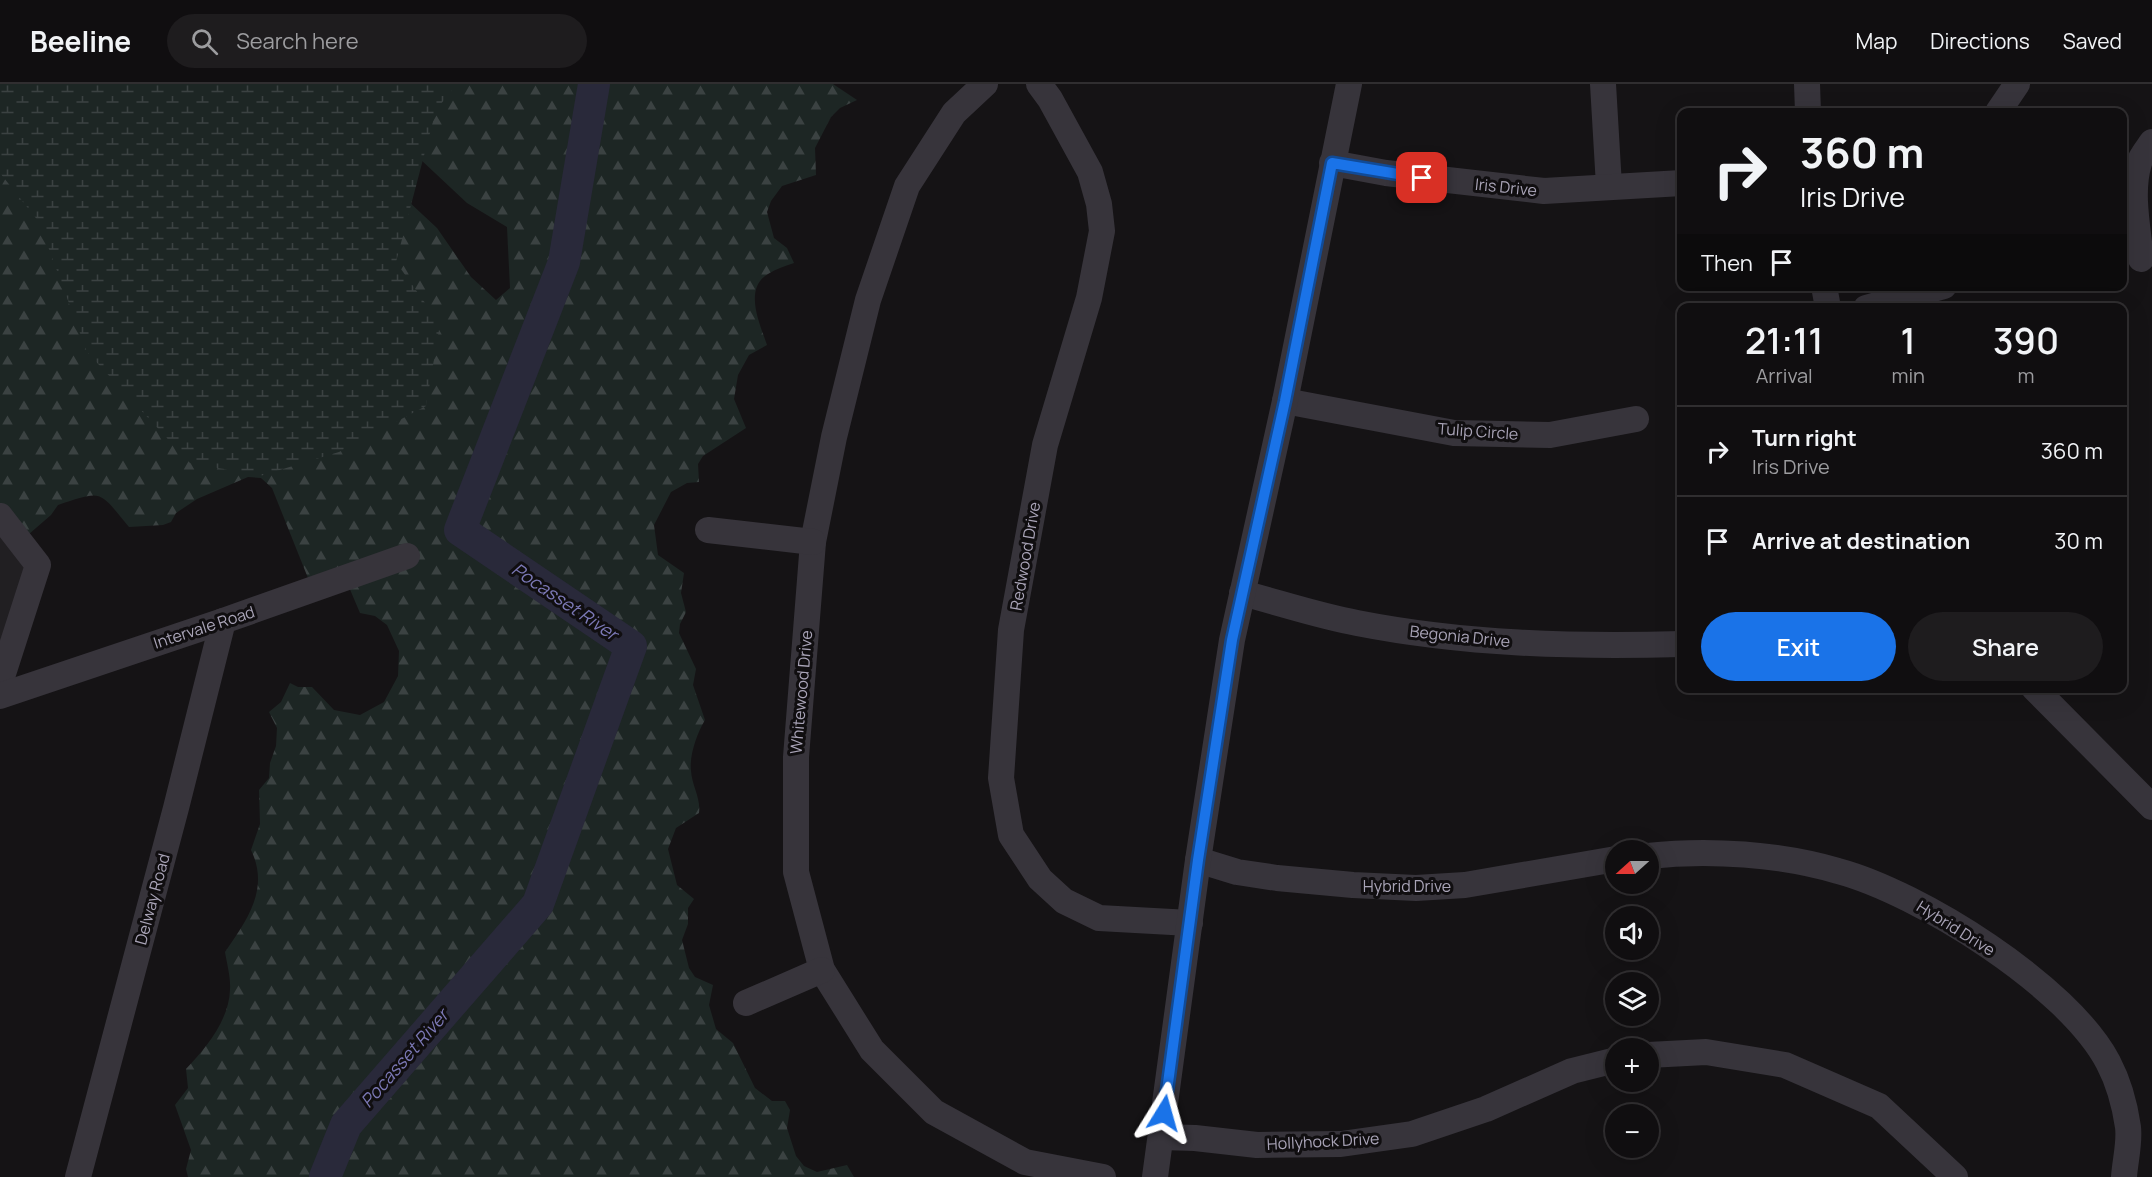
<!DOCTYPE html>
<meta charset="utf-8">
<style>
:root{--surface:#100e10;--page:#1e1c1e;--text:#f1f3f6;--muted:#9c9c9f;--line:#302e30;--accent:#1a73e8}
body{margin:0;font-family:Manrope,sans-serif;background:var(--page);color:var(--text);height:100vh;display:flex;flex-direction:column;font-size:22px;white-space:nowrap}
*{box-sizing:border-box;margin:0}
p{font-size:20px;color:var(--muted)}
.icon{flex:none;width:33px;height:33px;fill:none;stroke:currentColor;stroke-width:2;stroke-linecap:round;stroke-linejoin:round}
.map{position:relative;flex:1;overflow:hidden}
.side{position:absolute;left:1677px;top:219px;width:450px;height:390px;display:flex;flex-direction:column;background:var(--surface);border-radius:12px;box-shadow:0 6px 24px #0002,0 0 0 2px var(--line)}
.side>*{flex:none}
.banner{position:absolute;left:1677px;top:24px;width:450px;height:183px;border-radius:12px;box-shadow:0 6px 24px #0002,0 0 0 2px var(--line);background:#100e10;color:var(--text);overflow:hidden}
.needle{width:39px;rotate:249deg}
.buttons{position:absolute;left:1605px;top:756px;display:grid;gap:12px}
.buttons a{display:grid;place-items:center;width:54px;height:54px;border-radius:50%;background:var(--surface);box-shadow:0 6px 24px #0002,0 0 0 2px var(--line);font-size:30px}
.pin{position:absolute;display:grid;place-items:center;width:51px;height:51px;color:#fff;margin:-26px;border-radius:12px;box-shadow:0 3px 9px #0006}
.me{position:absolute;width:66px;margin:-33px;rotate:8deg;stroke-linejoin:round;filter:drop-shadow(0 0 4px #0008)}
.turn{display:flex;align-items:center;gap:21px;height:126px;padding:0 24px;font-size:27px}
.turn .icon{width:78px;height:78px;stroke-width:2.5}
.turn b{display:block;font-size:42px;line-height:51px}
.then{display:flex;align-items:center;height:57px;padding:0 24px;background:#0003;gap:12px;font-size:22px}
.eta{display:flex;justify-content:space-evenly;align-items:center;height:102px;text-align:center}
.eta b{font-size:36px;font-weight:600;line-height:42px}
.cta{display:flex;gap:12px;margin-top:auto;padding:12px 24px}
.cta a{flex:1;height:69px;border-radius:36px;background:var(--accent);color:#fff;font-size:24px;font-weight:600;line-height:69px;text-align:center}
.cta a+a{background:var(--page);color:var(--text)}
ul{padding:0;list-style:none}
li{display:flex;align-items:center;gap:18px;height:90px;padding:0 24px;border-top:2px solid var(--line)}
li div{flex:1}
li b{display:block;font-size:22px}
li em{font-style:normal}
header{display:flex;align-items:center;gap:36px;box-sizing:border-box;height:84px;padding:0 30px;background:var(--surface);border-bottom:2px solid var(--line)}
header strong{font-size:28px}
nav{display:flex;gap:33px;margin-inline-start:auto;font-size:21px}
.search{width:420px;height:54px;background:var(--page);display:flex;align-items:center;gap:15px;box-sizing:border-box;padding:0 21px;border-radius:33px;color:var(--muted);font-size:22px}
.map>svg:first-child{display:block}
.built{fill:#211f22}
.forest{fill:url(#forest-firs)}
.wetland{fill:url(#wetland-marsh)}
.lines{fill:none;stroke-linecap:round;stroke-linejoin:round}
.river{stroke:#29293a;stroke-width:32}
.minor{stroke:#37343b;stroke-width:26}
.route-casing{stroke:#114b97;stroke-width:15}
.route{stroke:#1a73e8;stroke-width:10}
.labels{text-anchor:middle;dominant-baseline:central;stroke-width:6;stroke-linejoin:round;paint-order:stroke}
.street-label{font-size:16px;fill:#a9a4b7;stroke:#100e10}
.water-label{font-size:18px;font-style:italic;fill:#7b78b5;stroke:#100e10}
</style>
<header>
<strong>Beeline</strong>
<div class="search"><svg class="icon" aria-label="search" viewBox="0 0 24 24"><circle cx="10" cy="10" r="6"/><path d="M15 15l6 6"/></svg>Search here</div>
<nav><a>Map</a><a>Directions</a><a>Saved</a></nav>
</header>
<div class="map">
<svg width="2152" height="1093" viewBox="0 0 2152 1093">
<defs>
<pattern id="forest-firs" width="22" height="20" patternUnits="userSpaceOnUse" patternTransform="scale(1.5)"><rect width="22" height="20" fill="#1d2624"/><path d="M5 1l3.5 6h-7zM16 11l3.5 6h-7z" fill="#3b4242"/></pattern>
<pattern id="wetland-marsh" width="20" height="14" patternUnits="userSpaceOnUse" patternTransform="scale(1.5)"><rect width="20" height="14" fill="#1d2624"/><path d="M1 5h8M5 5V1M11 12h8M15 12V8" fill="none" stroke="#3b4242"/></pattern>
</defs>
<rect width="100%" height="100%" fill="#151315"/>
<!-- built -->
<polygon class="built" points="0,428 41,481 0,612"/>
<!-- forest -->
<path class="forest" d="M0 0 408 117 437 144 471 193 496 216 510 204 507 143 467 119 419 74 439 0H833L857 16 840 24 831 33 815 64 816 91 782 102 771 117 767 128 774 154 787 164 794 179C785 182 776 185 768 190 743 205 760 240 767 261L749 271 738 291 734 315 746 344 703 372 698 380 699 398 687 399 671 408 654 441 658 471 684 489 681 509 686 528 680 540 679 549 696 585 693 601 705 636C697 649 689 672 691 687 692 702 701 714 699 729L676 744 668 765 677 801 694 815 688 824V840L682 856 689 884 695 893 713 901 709 921 716 945 733 959 755 1004 772 1017H785L790 1026 787 1044 796 1072 804 1082 817 1088 847 1081 854 1093H188L186 1085 191 1066 175 1021 188 1004 186 985C206 964 229 936 230 906 231 894 227 880 225 868 247 836 270 805 251 766L260 740 259 706 269 694 270 679 276 662 277 644 269 628 281 618 290 599 298 603H312L334 626 360 631 384 618 398 592 399 567 387 541 375 532 360 529 346 496 312 504 272 404 261 394 248 393 197 415 176 429 171 438 163 441 129 443C98 406 104 406 58 421L51 431 29 450 0 428Z"/>
<!-- wetland -->
<polygon class="wetland" points="0,0 457,0 436,26 396,178 440,240 426,322 339,368 260,392 190,379 87,268 39,138 0,89"/>
<g class="lines">
<!-- river -->
<polyline class="river" points="325,1093 346,1041 538,820 631,562 460,446 564,178 594,0"/>
<!-- minor -->
<g class="minor">
<polyline points="985,0 954,29 907,102 868,216 834,353 813,458 796,673 796,788 822,886 872,966 934,1028 1025,1078 1103,1093"/>
<polyline points="1039,0 1050,15 1090,88 1099,120 1102,147 1089,214 1045,361 1011,546 1001,694 1011,751 1040,795 1064,817 1099,834 1190,839"/>
<polyline points="1603,0 1609,102"/>
<polyline points="1807,0 1808,28"/>
<polyline points="1998,28 2017,0"/>
<polyline points="1332,79 1386,89 1544,107 1682,99"/>
<path d="M2141 175C2138 145 2130 108 2139 79 2141 72 2148 64 2152 58"/>
<polyline points="1824,202 1828,224"/>
<polyline points="1866,224 1944,202"/>
<polyline points="1285,317 1454,349 1550,351 1636,335"/>
<polyline points="0,432 38,481 0,599"/>
<polyline points="708,446 813,458"/>
<path d="M1242 509C1280 519 1319 532 1357 539 1464 560 1573 563 1682 560"/>
<polyline points="2034,604 2152,723"/>
<polyline points="0,612 223,537 407,472"/>
<path d="M1648 772C1709 765 1780 770 1838 787 1920 809 2068 902 2108 978 2118 997 2125 1022 2128 1043 2130 1059 2125 1077 2124 1093"/>
<polyline points="1198,776 1237,788 1277,794 1353,801 1416,804 1465,801 1616,775"/>
<polyline points="746,919 822,886"/>
<polyline points="1648,971 1706,968 1785,981 1879,1022 1955,1093"/>
<polyline points="1161,1053 1195,1054 1257,1061 1341,1060 1412,1050 1486,1025 1572,987 1616,976"/>
<polyline points="78,1093 176,724 223,537"/>
<polyline points="1155,1093 1198,776 1232,556 1285,317 1349,0"/>
</g>
</g>
<g class="lines">
<!-- route casing -->
<g class="route-casing">
<polyline id="route" points="1164,1029 1198,776 1232,556 1285,317 1332,79 1422,94"/>
</g>
<!-- route -->
<use href="#route" class="route"/>
</g>
<g class="labels">
<!-- street labels -->
<g class="street-label">
<text transform="translate(1506 103) rotate(6)">Iris Drive</text>
<text transform="translate(1478 347) rotate(4)">Tulip Circle</text>
<text transform="translate(1025 472) rotate(-80)">Redwood Drive</text>
<text transform="translate(204 543) rotate(-18)">Intervale Road</text>
<text transform="translate(1460 552) rotate(6)">Begonia Drive</text>
<text transform="translate(801 608) rotate(-85)">Whitewood Drive</text>
<text x="1407" y="802">Hybrid Drive</text>
<text transform="translate(152 815) rotate(-75)">Delway Road</text>
<text transform="translate(1956 844) rotate(32)">Hybrid Drive</text>
<text transform="translate(1323 1057) rotate(-3)">Hollyhock Drive</text>
</g>
<!-- water labels -->
<g class="water-label">
<text transform="translate(565 517) rotate(34)">Pocasset River</text>
<text transform="translate(404 974) rotate(-49)">Pocasset River</text>
</g>
</g>
</svg>
<div class="buttons">
<a><svg class="needle" viewBox="-14 -14 28 28"><path d="M0-13l5 13h-10z" fill="#e53935"/><path d="M0 13l5-13h-10z" fill="#9c9c9f"/></svg></a>
<a><svg class="icon" aria-label="sound" viewBox="0 0 24 24"><path d="M4 9h4l5-4v14l-5-4H4zM17 9q2 3 0 6"/></svg></a>
<a><svg class="icon" aria-label="layers" viewBox="0 0 24 24"><path d="M12 4l9 5-9 5-9-5zM3 14l9 5 9-5"/></svg></a>
<a>+</a>
<a>−</a>
</div>
<div class="pin" style="left:1422px;top:94px;background:#d93025"><svg class="icon" aria-label="arrive" viewBox="0 0 24 24"><path d="M6 21V4h12l-3 4 3 4H6"/></svg></div>
<svg class="me" style="left:1164px;top:1029px" viewBox="-20 -20 40 40"><path d="M0-17L14 15 0 8-14 15z" fill="#1a73e8" stroke="#fff" stroke-width="4"/></svg>
<div class="banner">
<div class="turn"><svg class="icon" aria-label="right" viewBox="0 0 24 24"><path d="M7 20v-9h11M14 6l5 5-5 5"/></svg><div><b>360 m</b>Iris Drive</div></div>
<div class="then">Then<svg class="icon" aria-label="arrive" viewBox="0 0 24 24"><path d="M6 21V4h12l-3 4 3 4H6"/></svg></div>
</div>
<section class="side">
<div class="eta">
<div><b>21:11</b><p>Arrival</p></div>
<div><b>1</b><p>min</p></div>
<div><b>390</b><p>m</p></div>
</div>
<ul>
<li><svg class="icon" aria-label="right" viewBox="0 0 24 24"><path d="M7 20v-9h11M14 6l5 5-5 5"/></svg><div><b>Turn right</b><p>Iris Drive</p></div><em>360 m</em></li>
<li><svg class="icon" aria-label="arrive" viewBox="0 0 24 24"><path d="M6 21V4h12l-3 4 3 4H6"/></svg><div><b>Arrive at destination</b></div><em>30 m</em></li>
</ul>
<div class="cta"><a>Exit</a><a>Share</a></div>
</section>
</div>
